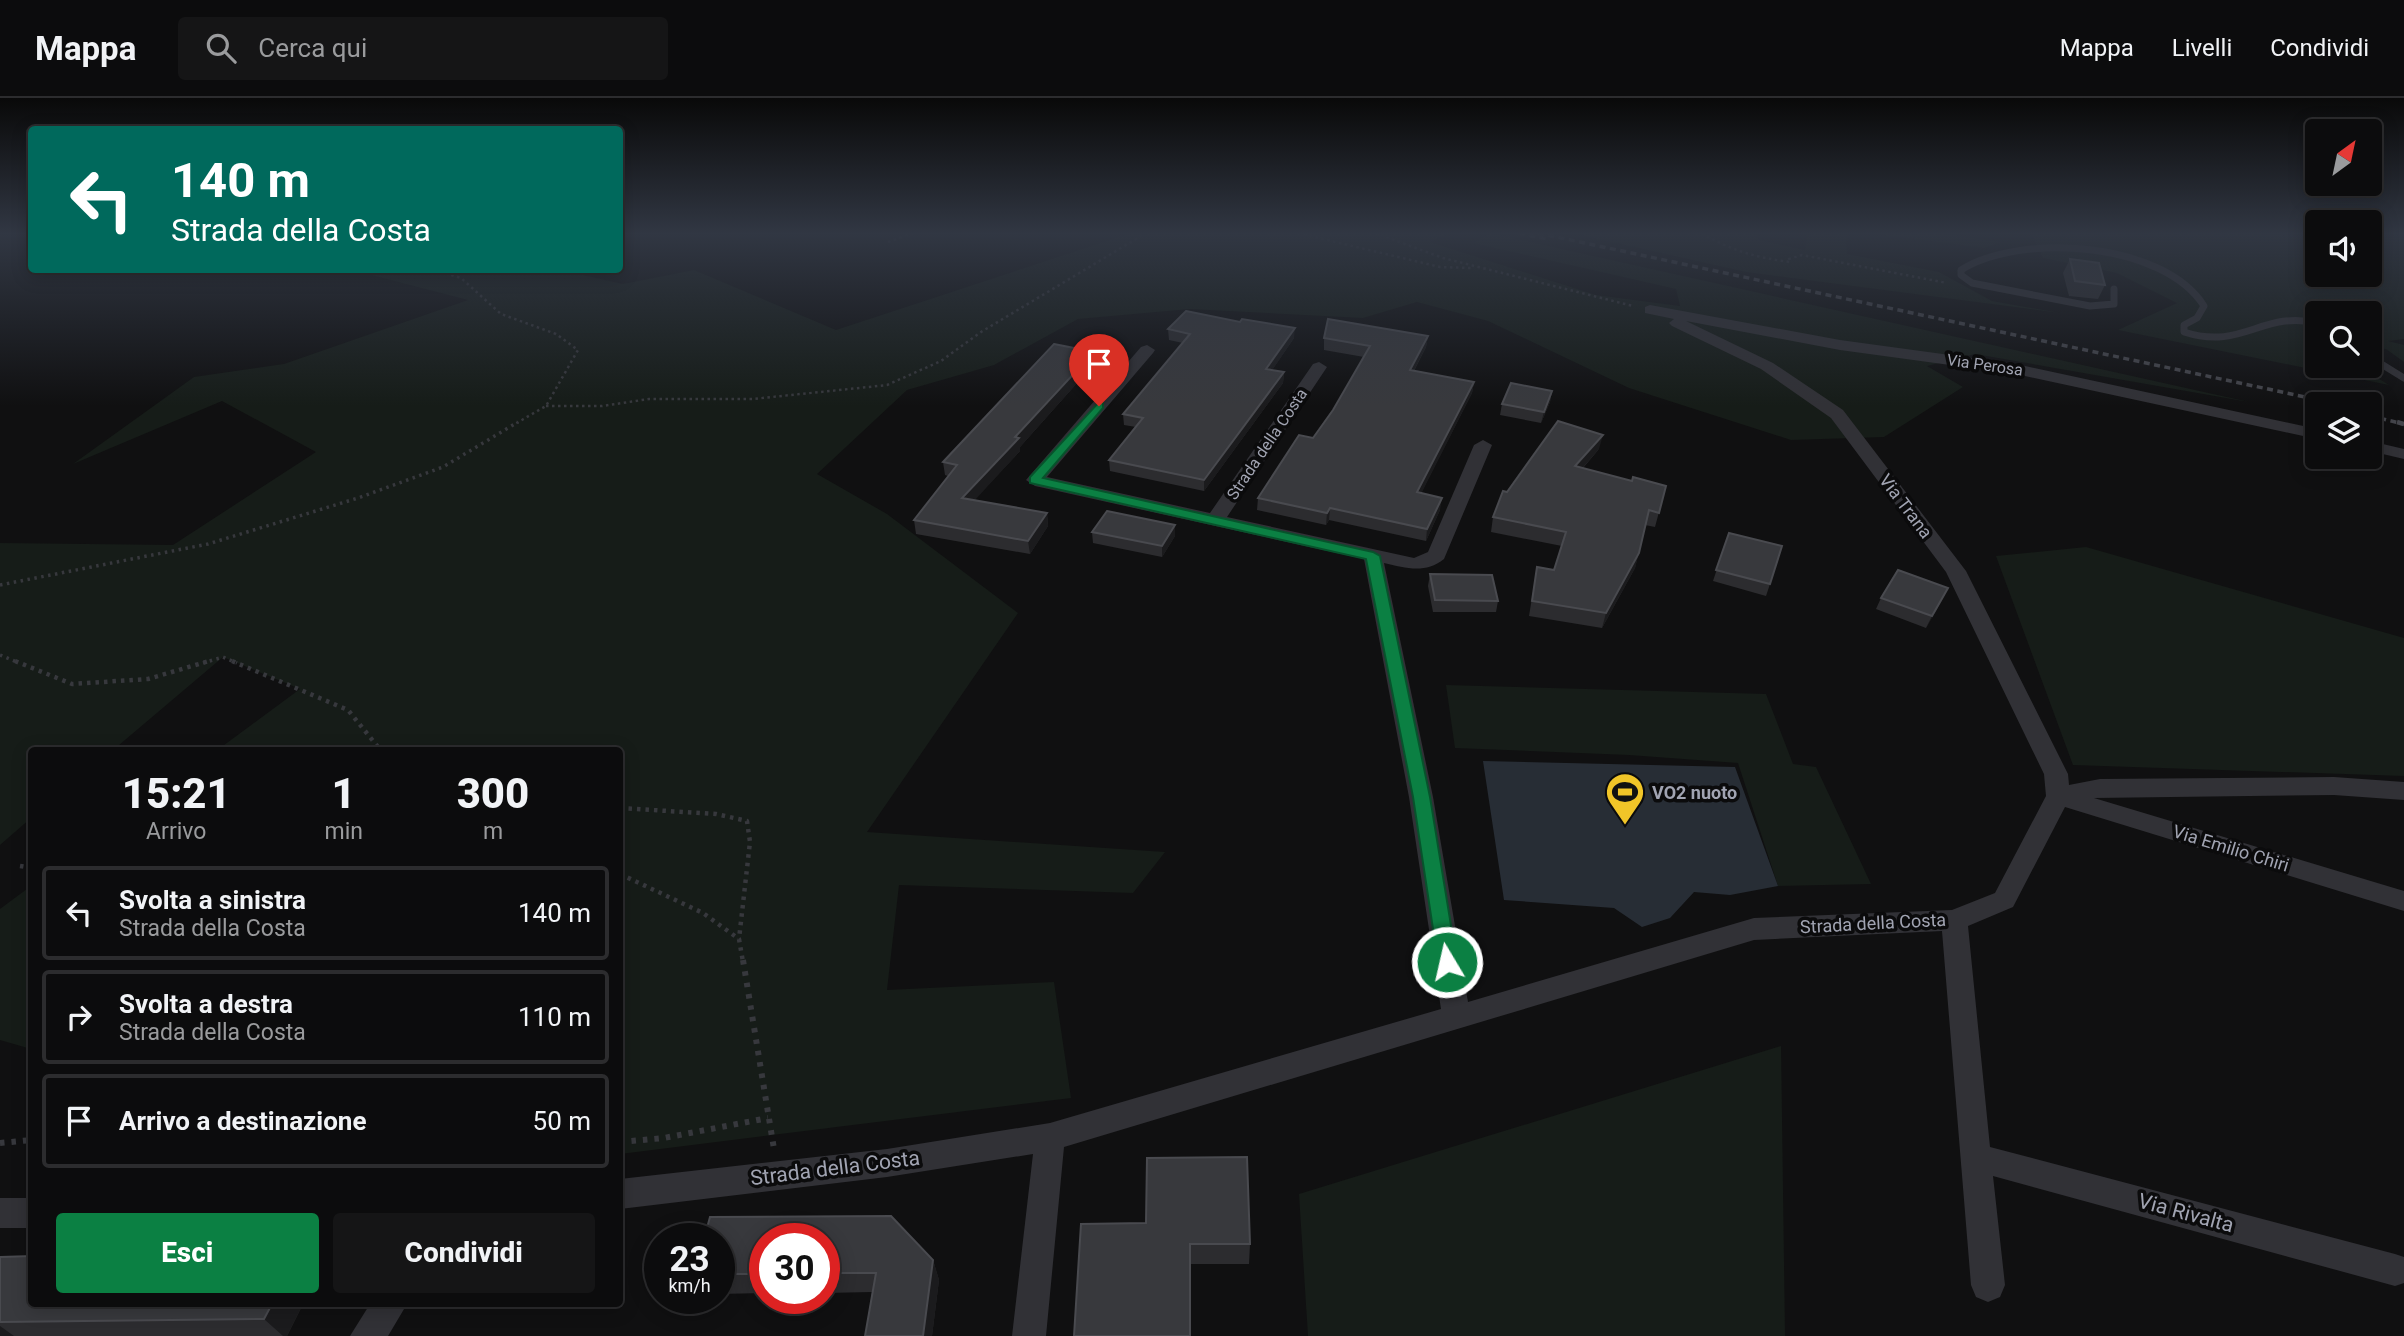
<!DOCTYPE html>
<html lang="it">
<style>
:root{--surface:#0c0c0d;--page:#151516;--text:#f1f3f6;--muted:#9a9b9d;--line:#2c2c2e;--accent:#0b8043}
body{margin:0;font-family:Roboto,sans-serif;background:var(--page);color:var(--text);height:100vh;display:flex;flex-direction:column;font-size:26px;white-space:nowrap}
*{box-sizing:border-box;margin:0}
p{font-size:23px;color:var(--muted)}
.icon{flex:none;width:38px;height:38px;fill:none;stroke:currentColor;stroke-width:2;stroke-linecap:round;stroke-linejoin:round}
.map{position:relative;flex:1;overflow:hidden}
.side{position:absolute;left:28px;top:649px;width:595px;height:560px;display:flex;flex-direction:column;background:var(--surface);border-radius:7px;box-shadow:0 4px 18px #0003,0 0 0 2px var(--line)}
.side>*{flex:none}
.hud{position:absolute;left:28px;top:28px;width:595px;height:147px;border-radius:7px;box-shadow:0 4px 18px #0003,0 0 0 2px var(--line);background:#00695c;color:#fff;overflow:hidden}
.needle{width:46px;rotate:33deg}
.fabs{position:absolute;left:2305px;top:21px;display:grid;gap:14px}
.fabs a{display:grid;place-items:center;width:77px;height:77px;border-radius:7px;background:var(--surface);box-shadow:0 4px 18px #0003,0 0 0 2px var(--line);font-size:35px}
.speed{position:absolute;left:644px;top:1125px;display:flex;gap:14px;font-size:35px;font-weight:700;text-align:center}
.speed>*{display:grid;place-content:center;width:91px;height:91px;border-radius:50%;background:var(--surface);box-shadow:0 4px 18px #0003,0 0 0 2px var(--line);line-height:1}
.speed small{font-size:18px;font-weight:400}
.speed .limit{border:10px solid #d22;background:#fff;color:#111}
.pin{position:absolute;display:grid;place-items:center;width:60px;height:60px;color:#fff;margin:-72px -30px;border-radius:50% 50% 50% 0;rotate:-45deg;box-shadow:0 0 7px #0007}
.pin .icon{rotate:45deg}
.me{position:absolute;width:77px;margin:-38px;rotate:351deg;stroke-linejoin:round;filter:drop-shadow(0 0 5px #0008)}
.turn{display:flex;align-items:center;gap:24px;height:147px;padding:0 28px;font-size:32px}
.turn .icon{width:91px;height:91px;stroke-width:2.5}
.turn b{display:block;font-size:49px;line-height:60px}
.eta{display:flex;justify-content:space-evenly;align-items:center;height:119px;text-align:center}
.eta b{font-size:42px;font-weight:800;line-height:49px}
.button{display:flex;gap:14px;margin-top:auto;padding:14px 28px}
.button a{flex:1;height:80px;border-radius:7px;background:var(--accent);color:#fff;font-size:28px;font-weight:800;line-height:80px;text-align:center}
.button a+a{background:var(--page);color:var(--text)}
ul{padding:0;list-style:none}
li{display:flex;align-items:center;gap:21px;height:94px;margin:0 14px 10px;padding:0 14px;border:4px solid var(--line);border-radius:7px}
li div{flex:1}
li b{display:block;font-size:26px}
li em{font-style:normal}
header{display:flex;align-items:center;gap:42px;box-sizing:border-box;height:98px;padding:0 35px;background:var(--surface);border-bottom:2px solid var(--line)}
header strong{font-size:33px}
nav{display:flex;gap:38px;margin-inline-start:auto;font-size:24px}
.search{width:490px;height:63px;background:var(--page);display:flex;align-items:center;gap:18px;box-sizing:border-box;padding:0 24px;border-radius:7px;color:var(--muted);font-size:26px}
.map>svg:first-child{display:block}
.green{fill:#161c18}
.water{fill:#272d35}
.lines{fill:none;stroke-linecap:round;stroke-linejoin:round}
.path-far3{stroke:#37383d;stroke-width:2.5;stroke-dasharray:2.5 3.5;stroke-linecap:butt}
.path-far2{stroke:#37383d;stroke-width:3.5;stroke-dasharray:2.5 4.5;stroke-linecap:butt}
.path-far1{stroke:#37383d;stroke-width:4.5;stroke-dasharray:3.5 5;stroke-linecap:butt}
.path{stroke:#37383d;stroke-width:6;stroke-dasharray:4.5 7;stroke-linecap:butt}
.service{stroke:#313136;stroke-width:7}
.minor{fill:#313136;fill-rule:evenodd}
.rail-far1{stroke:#44454b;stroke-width:3.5;stroke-dasharray:6 4.5;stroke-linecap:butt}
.rail{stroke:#44454b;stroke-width:4.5;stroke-dasharray:8 6;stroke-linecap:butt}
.wall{fill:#2c2c2f}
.shaded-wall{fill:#1b1b1d}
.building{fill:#38393d;stroke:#494a4f;stroke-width:2}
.route{fill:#0b8043;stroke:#07532c;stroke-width:2}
.labels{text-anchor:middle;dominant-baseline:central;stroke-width:7;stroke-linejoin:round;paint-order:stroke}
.far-street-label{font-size:16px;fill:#a1a4b2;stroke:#0b0b0c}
.street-label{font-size:18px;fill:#a1a4b2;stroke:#0b0b0c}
.poi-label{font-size:18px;font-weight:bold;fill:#a1a4b2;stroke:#0b0b0c;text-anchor:start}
.near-street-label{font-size:21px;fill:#a1a4b2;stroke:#0b0b0c}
</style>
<header>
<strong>Mappa</strong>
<div class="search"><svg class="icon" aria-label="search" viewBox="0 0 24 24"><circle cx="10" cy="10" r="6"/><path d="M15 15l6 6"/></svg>Cerca qui</div>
<nav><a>Mappa</a><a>Livelli</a><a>Condividi</a></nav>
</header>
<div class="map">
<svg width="2404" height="1238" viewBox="0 0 2404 1238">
<rect width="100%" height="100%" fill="#101011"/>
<!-- green -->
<g class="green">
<polygon points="1131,135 1449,135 1430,144 1596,197 1680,208 1676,191 1473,145 1490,135 2249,304 1975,256 1927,268 1963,289 1884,339 1791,342 1629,290 1488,223 1417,204 1363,220 1190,211 1078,221 994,267 907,292 817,376 887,416 1018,515 867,734 1165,754 1133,795 899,787 887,892 1054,884 1071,1000 620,1056 620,653 216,653 300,591 223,559 112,653 32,653 31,720 0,747 0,445 173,447 316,354 222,303 73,366 194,279 284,266 468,202 352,172 561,172 623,186 694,172 836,232"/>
<polygon points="1572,135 1754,135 1759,142 1805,152 1808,135 1846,135 1847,156 1939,174 1992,203 2060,215 1746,174"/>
<polygon points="1869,135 1938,135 2001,144 1984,150"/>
<polygon points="2031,135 2241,135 2317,139 2317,177 2370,177 2370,140 2404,140 2404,241 2388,243 2404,247 2404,264 2386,251 2370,249 2370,215 2317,215 2317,268 2358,268 2389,287 2118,232 2177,205 2117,175 2043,160"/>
<polygon points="2086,449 2404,540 2404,678 2073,667 1996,458"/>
<polygon points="1446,587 1766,596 1793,666 1816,669 1871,786 1778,788 1738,665 1629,657 1455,650"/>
<polygon points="31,788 31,951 0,942 0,811"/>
<polygon points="1781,948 1785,1238 1308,1238 1299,1096"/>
</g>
<!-- water -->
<polygon class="water" points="1483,663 1735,669 1778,788 1730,797 1694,794 1670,820 1642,829 1614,810 1504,802"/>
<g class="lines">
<!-- path-far3 -->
<g class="path-far3">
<polyline points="1298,135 1440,169 1471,170"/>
<polyline points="1375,135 1443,160 1633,208"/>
<path d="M1702 135C1729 152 1758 160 1790 164L1789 161 1802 157 1947 185"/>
<polyline points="888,144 913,135"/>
<polyline points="434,172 461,180 501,216 556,236 578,252 546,308 515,326"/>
<polyline points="546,308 602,308 649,301 753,301 887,287 941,263 981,234 1146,135"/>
</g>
<!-- path-far2 -->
<g class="path-far2">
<polyline points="0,487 208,446 358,400 443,369 518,324"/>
<polyline points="0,557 19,565"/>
<polyline points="203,565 223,559 237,565"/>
</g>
<!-- path-far1 -->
<g class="path-far1">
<polyline points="15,563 72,586 148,581 209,563"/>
<polyline points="232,563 348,612 378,649 386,653"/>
<polyline points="620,710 716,716 747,723 750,744 739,841"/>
<polyline points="20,768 32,770"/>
<polyline points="620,776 703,815 739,841 743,864"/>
</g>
<!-- path -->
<g class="path">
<polyline points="743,862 774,1051"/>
<polyline points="620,1044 664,1040 768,1020"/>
<polyline points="0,1045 32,1042"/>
</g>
<!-- service -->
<g class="service">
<path d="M2114 191V206L2090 208 1972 185 1961 177V172C2021 134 2164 144 2204 208L2197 220 2184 227V234C2243 253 2262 212 2317 225"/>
<polyline points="2370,259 2404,280"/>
</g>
<!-- minor -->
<g class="minor">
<path d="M1650 207 1840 242 2016 266 2317 331V341L2016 276 1840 252 1686 223 1773 265 1843 312 1966 473 2068 676 2069 687 2100 681 2334 679 2404 684V702L2334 697 2094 700 2404 793V813L2065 709 2013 809 1968 828 1990 1049 2395 1156 2404 1159V1185L2395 1188 1993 1078 2005 1187 2000 1199 1988 1204 1976 1199 1971 1187 1942 833 1754 842 1064 1049 1046 1238H1012L1033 1056 887 1079 620 1111V1081L887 1051 1050 1025 1441 911 1409 699 1364 461 1035 388 1026 382 1141 249 1147 247 1155 252 1153 255 1047 379 1210 415 1313 266 1319 264 1327 269 1227 419 1414 460 1428 454 1474 347 1483 342 1492 347 1444 461C1425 476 1406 470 1384 465L1433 699 1468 904 1754 820 1952 812 1995 795 2046 698 2044 676 1946 474 1831 320 1761 271 1672 228 1669 225 1674 221 1645 215V209Z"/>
<polygon points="2370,343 2404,351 2404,361 2370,353"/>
<rect x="0" y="1100" width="32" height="30"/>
<polygon points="370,1206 407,1206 388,1238 350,1238"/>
</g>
<!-- rail-far1 -->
<g class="rail-far1">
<polyline points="1519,135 1547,141"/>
<polyline points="1538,135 2338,306"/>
<polyline points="2370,318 2404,326"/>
</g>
<!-- rail -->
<polyline class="rail" points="2397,324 2404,326"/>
</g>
<!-- wall -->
<g class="wall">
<polygon points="2070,161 2105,187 2098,201 2069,198 2063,175"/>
<polygon points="1168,231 1294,240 1272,272 1284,274 1283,285 1204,393 1110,373 1109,362 1136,329 1124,327 1123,316 1183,245 1169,242"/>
<polygon points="1428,238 1426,249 1414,273 1474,284 1472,295 1421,395 1440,412 1426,443 1329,422 1326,427 1257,412 1258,400 1313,340 1333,312 1364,259 1324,252 1324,240"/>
<polygon points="1094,266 1020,349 1020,353 974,402 1047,415 1048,428 1030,456 916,436 914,422 948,378 945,377 943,364"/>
<polygon points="1552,293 1550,304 1541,325 1500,317 1502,306"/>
<polygon points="1599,351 1583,370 1632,383 1666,388 1655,429 1645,427 1635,470 1602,530 1529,518 1537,469 1554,472 1562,448 1491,434 1493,419 1507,394"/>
<polygon points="1092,434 1175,438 1162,459 1093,445"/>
<polygon points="1729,435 1770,486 1766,498 1713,483"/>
<polygon points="1430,476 1498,503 1496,514 1433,514 1428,488"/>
<polygon points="1948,490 1926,530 1876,511 1881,500"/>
<polygon points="891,1118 933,1162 939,1182 932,1238 865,1238 872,1194 824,1195 824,1141 765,1141 765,1195 719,1196 719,1141 704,1141 710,1119"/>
<polygon points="1081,1126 1250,1146 1249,1166 1190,1166"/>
<polygon points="0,1159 32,1206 303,1206 287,1238 0,1238"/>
</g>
<!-- shaded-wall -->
<g class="shaded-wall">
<polygon points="1295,230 1294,240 1266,281 1266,271"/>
<polygon points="1428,238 1426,249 1408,284 1410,272"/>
<polygon points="1094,254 1094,266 1020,349 1020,353 964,414 962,400 1015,339"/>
<polygon points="1284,274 1283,285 1204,393 1204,382"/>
<polygon points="1474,284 1472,295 1416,406 1417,394"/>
<polygon points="1552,293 1550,304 1541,325 1544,314"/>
<polygon points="1603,337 1599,351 1572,382 1575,368"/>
<polygon points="1442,400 1440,412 1426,443 1427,431"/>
<polygon points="1330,410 1329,422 1326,427 1327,415"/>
<polygon points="1047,415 1048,428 1030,456 1028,443"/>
<polygon points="1175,427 1175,438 1162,459 1162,448"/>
<polygon points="1639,455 1635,470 1602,530 1606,515"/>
<polygon points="1948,490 1943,501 1926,530 1932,518"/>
<polygon points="933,1162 939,1182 932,1238 923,1238"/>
<polygon points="272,1206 303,1206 287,1238 283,1238 264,1221"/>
<polygon points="0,1228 14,1238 0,1238"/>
</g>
<!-- building -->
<g class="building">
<polygon points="2070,161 2099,165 2105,187 2075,183"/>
<polygon points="1186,213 1240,224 1242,221 1295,230 1266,271 1284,274 1204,382 1109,362 1143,320 1123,316 1190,236 1168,231"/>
<polygon points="1328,221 1428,238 1410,272 1474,284 1417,394 1442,400 1427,431 1330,410 1327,415 1258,400 1299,337 1313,340 1333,312 1370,248 1324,240"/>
<polygon points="1054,246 1094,254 1015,339 1019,340 962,400 1047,415 1028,443 914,422 957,367 943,364"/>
<polygon points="1511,285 1552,293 1544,314 1502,306"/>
<polygon points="1558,323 1603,337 1575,368 1632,383 1633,379 1666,388 1659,415 1649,412 1639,455 1606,515 1532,503 1537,469 1554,472 1566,434 1493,419 1503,393 1507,394"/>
<polygon points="1107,413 1175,427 1162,448 1092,434"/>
<polygon points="1729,435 1782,448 1770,486 1716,472"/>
<polygon points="1898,472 1948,490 1932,518 1881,500"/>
<polygon points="1430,476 1492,477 1498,503 1435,502"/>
<polygon points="1247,1059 1250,1146 1190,1146 1190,1238 1074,1238 1081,1126 1146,1125 1147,1060"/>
<polygon points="891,1118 933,1162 923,1238 865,1238 876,1175 824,1175 824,1141 765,1141 765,1176 719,1176 719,1141 704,1141 710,1119"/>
<polygon points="32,1158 32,1206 272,1206 264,1221 0,1224 0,1159"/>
</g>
<!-- sky -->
<linearGradient id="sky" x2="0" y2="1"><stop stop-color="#090909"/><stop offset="0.44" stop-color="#313743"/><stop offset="1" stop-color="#313743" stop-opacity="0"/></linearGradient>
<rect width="2404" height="308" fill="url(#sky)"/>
<!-- route -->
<polygon class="route" points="1099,304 1103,305 1103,310 1043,380 1373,454 1380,458 1430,699 1457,864 1454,869 1440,869 1438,864 1413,699 1366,461 1030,385 1030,379"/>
<!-- icons -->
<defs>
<g id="stadium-pin" transform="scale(2.0125)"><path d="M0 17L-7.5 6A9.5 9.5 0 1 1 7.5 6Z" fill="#f1c528" stroke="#0b0b0c"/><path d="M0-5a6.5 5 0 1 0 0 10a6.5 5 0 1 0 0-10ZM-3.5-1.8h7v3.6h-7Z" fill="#111"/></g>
</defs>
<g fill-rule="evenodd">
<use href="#stadium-pin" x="1625" y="694"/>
</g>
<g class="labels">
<!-- far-street labels -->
<g class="far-street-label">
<text transform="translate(1985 267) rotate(8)">Via Perosa</text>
<text transform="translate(1267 346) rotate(-56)">Strada della Costa</text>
</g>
<!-- street labels -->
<g class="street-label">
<text transform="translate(1906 408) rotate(53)">Via Trana</text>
<text transform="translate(2231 750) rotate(17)">Via Emilio Chiri</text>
<text transform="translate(1873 825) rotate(-3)">Strada della Costa</text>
</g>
<!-- poi labels -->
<g class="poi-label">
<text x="1652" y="694">VO2 nuoto</text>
</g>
<!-- near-street labels -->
<g class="near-street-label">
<text transform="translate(835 1070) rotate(-7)">Strada della Costa</text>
<text transform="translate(2186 1115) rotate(15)">Via Rivalta</text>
</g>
</g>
</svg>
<div class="fabs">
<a><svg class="needle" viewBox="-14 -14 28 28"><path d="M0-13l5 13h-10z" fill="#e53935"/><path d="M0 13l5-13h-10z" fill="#9a9b9d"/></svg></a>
<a><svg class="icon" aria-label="sound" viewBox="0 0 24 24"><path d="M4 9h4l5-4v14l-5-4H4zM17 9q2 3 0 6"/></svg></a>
<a><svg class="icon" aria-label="search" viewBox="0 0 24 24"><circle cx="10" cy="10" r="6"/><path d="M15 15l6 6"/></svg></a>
<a><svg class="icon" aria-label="layers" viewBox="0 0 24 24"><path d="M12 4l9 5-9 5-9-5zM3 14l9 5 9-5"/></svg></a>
</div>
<div class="speed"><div>23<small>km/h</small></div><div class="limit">30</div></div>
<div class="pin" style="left:1099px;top:308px;background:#d93025"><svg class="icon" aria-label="arrive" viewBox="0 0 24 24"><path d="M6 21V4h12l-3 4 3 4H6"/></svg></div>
<svg class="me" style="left:1447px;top:864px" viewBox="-20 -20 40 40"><circle r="17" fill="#0b8043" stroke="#fff" stroke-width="3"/><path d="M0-11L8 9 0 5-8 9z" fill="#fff"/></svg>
<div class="hud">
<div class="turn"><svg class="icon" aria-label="left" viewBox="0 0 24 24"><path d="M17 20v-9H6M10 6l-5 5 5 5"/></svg><div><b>140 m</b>Strada della Costa</div></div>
</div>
<section class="side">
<div class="eta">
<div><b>15:21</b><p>Arrivo</p></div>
<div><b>1</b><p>min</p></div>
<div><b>300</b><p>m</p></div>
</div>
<ul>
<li><svg class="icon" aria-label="left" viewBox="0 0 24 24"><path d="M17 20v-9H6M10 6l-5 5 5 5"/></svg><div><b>Svolta a sinistra</b><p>Strada della Costa</p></div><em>140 m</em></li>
<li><svg class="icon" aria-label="right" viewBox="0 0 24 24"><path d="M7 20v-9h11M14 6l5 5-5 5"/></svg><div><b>Svolta a destra</b><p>Strada della Costa</p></div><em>110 m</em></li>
<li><svg class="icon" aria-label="arrive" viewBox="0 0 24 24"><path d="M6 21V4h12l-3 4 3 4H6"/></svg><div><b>Arrivo a destinazione</b></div><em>50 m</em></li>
</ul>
<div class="button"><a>Esci</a><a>Condividi</a></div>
</section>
</div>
